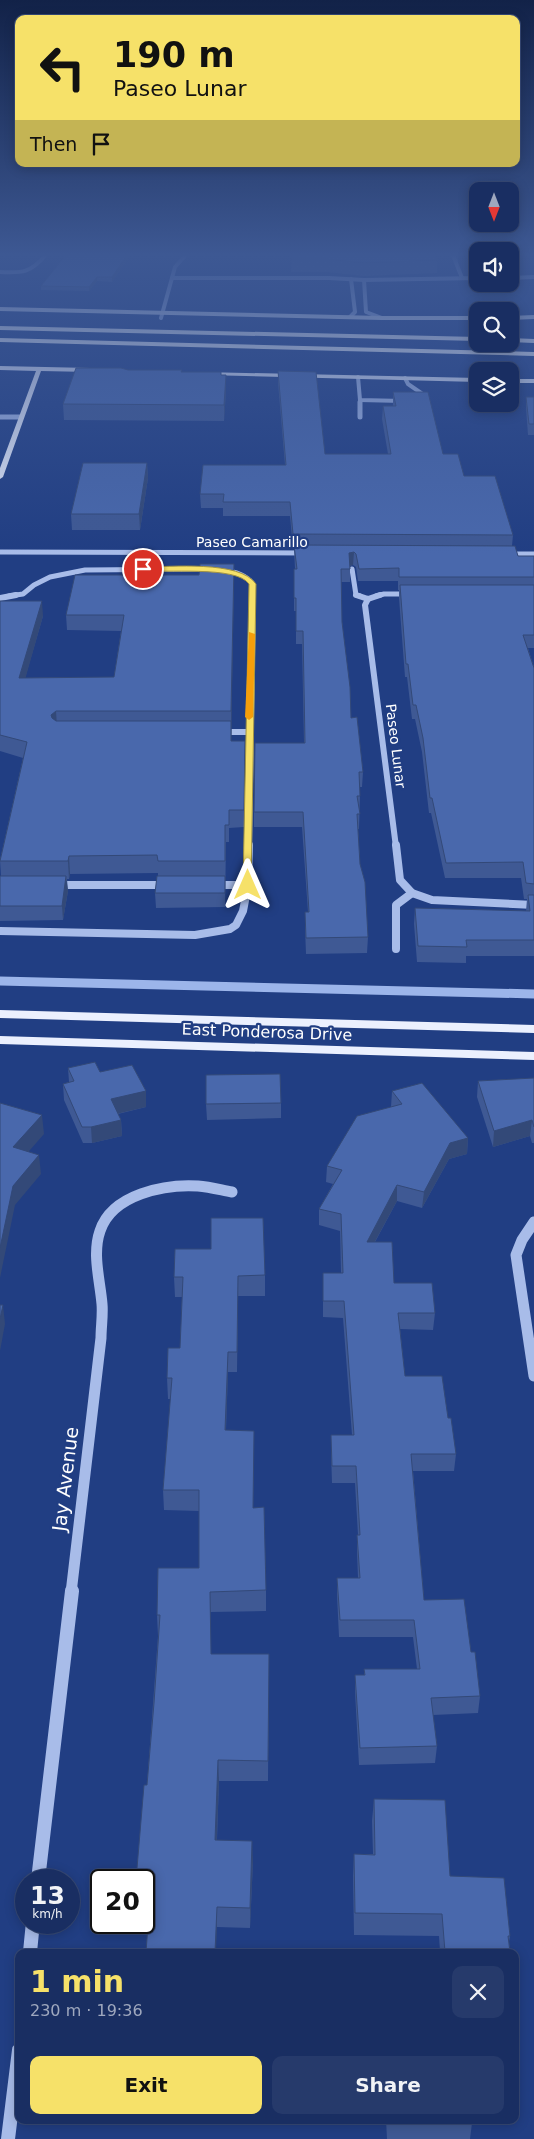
<!DOCTYPE html>
<meta charset="utf-8">
<style>
:root{--surface:#192e62;--page:#263a6b;--text:#f1f3f6;--muted:#9fa8be;--line:#374a77;--accent:#f6e169}
body{margin:0;font-family:"DejaVu Sans",sans-serif;background:var(--page);color:var(--text);height:100vh;display:flex;flex-direction:column;font-size:19px;white-space:nowrap}
*{box-sizing:border-box;margin:0}
p{font-size:16px;color:var(--muted)}
.icon{flex:none;width:28px;height:28px;fill:none;stroke:currentColor;stroke-width:2;stroke-linecap:round;stroke-linejoin:round}
.map{position:relative;flex:1;overflow:hidden}
.sheet{position:absolute;left:15px;top:1949px;width:504px;height:175px;display:flex;flex-direction:column;background:var(--surface);border-radius:10px;box-shadow:0 2px 12px #0003,0 0 0 1px var(--line)}
.sheet>*{flex:none}
.guide{position:absolute;left:15px;top:15px;width:505px;height:152px;border-radius:10px;box-shadow:0 2px 12px #0003,0 0 0 1px var(--line);background:#f6e169;color:#111;overflow:hidden}
.needle{width:32px;rotate:180deg}
.tools{position:absolute;left:469px;top:182px;display:grid;gap:10px}
.tools a{display:grid;place-items:center;width:50px;height:50px;border-radius:10px;background:var(--surface);box-shadow:0 2px 12px #0003,0 0 0 1px var(--line);font-size:25px}
.speed{position:absolute;left:15px;top:1869px;display:flex;gap:10px;font-size:25px;font-weight:700;text-align:center}
.speed>*{display:grid;place-content:center;width:65px;height:65px;border-radius:50%;background:var(--surface);box-shadow:0 2px 12px #0003,0 0 0 1px var(--line);line-height:1}
.speed small{font-size:12px;font-weight:400}
.speed .limit{border:2px solid #111;border-radius:8px;background:#fff;color:#111}
.pin{position:absolute;display:grid;place-items:center;width:42px;height:42px;color:#fff;margin:-21px;border:2px solid #fff;border-radius:50%;box-shadow:0 1px 5px #0007}
.me{position:absolute;width:55px;margin:-28px;rotate:0deg;stroke-linejoin:round;filter:drop-shadow(0 0 4px #0008)}
.turn{display:flex;align-items:center;gap:18px;height:105px;padding:0 15px;font-size:22px}
.turn .icon{width:65px;height:65px;stroke-width:2.5}
.turn b{display:block;font-size:35px;line-height:42px}
.then{display:flex;align-items:center;height:48px;padding:0 15px;background:#0003;gap:10px;font-size:19px}
.round{display:grid;place-items:center;flex:none;width:52px;height:52px;border-radius:10px;background:var(--page)}
.head{display:flex;align-items:center;justify-content:space-between;height:85px;padding:0 15px}
h1{font-size:30px;font-weight:700;line-height:38px;color:var(--accent)}
.action{display:flex;gap:10px;margin-top:auto;padding:10px 15px}
.action a{flex:1;height:58px;border-radius:10px;background:var(--accent);color:#111;font-size:20px;font-weight:700;line-height:58px;text-align:center}
.action a+a{background:var(--page);color:var(--text)}
.map>svg:first-child{display:block}
.lines{fill:none;stroke-linecap:round;stroke-linejoin:round}
.stream{stroke:#9cb5ea;stroke-width:9}
.minor-far5{stroke:#a8bce9;stroke-width:4}
.minor-far4{stroke:#a8bce9;stroke-width:5}
.minor-far3{stroke:#a8bce9;stroke-width:6}
.minor-far2{stroke:#a8bce9;stroke-width:8}
.minor-far1{stroke:#a8bce9;stroke-width:11}
.minor{stroke:#a8bce9;stroke-width:14}
.major{fill:#ebf0fe;fill-rule:evenodd}
.highway{fill:#fff;fill-rule:evenodd}
.wall{fill:#3f5994}
.shaded-wall{fill:#334978}
.building{fill:#4968ac;stroke:#334978}
.route{fill:#f6e169;stroke:#a09244}
.slow{fill:#f59e0b}
.labels{text-anchor:middle;dominant-baseline:central;stroke-width:4.5;stroke-linejoin:round;paint-order:stroke}
.far-street-label{font-size:14px;fill:#fff;stroke:#213e83}
.street-label{font-size:16px;fill:#fff;stroke:#213e83}
.near-street-label{font-size:19px;fill:#fff;stroke:#213e83}
</style>
<div class="map">
<svg width="534" height="2139" viewBox="0 0 534 2139">
<rect width="100%" height="100%" fill="#213e83"/>
<g class="lines">
<!-- stream -->
<polyline class="stream" points="0,981 534,994"/>
<!-- minor-far5 -->
<g class="minor-far5">
<polyline points="453,255 462,278"/>
<path d="M0 272C23 273 30 273 46 255"/>
<polyline points="172,278 329,278 364,280 478,278"/>
<polyline points="510,278 534,277"/>
<polyline points="364,280 366,312 382,318"/>
<polyline points="350,317 355,312 351,279"/>
<polyline points="161,318 175,267 186,255"/>
<polyline points="358,377 360,400 403,401"/>
<polyline points="405,378 408,384 424,395 421,400"/>
<polyline points="360,400 360,404"/>
</g>
<!-- minor-far4 -->
<g class="minor-far4">
<polyline points="360,402 360,417"/>
<polyline points="0,417 21,417"/>
<polyline points="0,552 306,553"/>
<polyline points="507,554 534,554"/>
<polyline points="352,569 356,595 360,596"/>
<path d="M222 570C234 571 245 574 253 584V596"/>
<polyline points="9,596 23,594 34,585 50,577 85,570 209,569"/>
<polyline points="376,596 384,594 411,594"/>
</g>
<!-- minor-far3 -->
<g class="minor-far3">
<polyline points="356,595 368,599 380,595"/>
<polyline points="0,598 16,595"/>
<polyline points="368,599 365,605 396,847"/>
<polyline points="219,732 249,732"/>
<polyline points="249,847 253,595"/>
</g>
<!-- minor-far2 -->
<g class="minor-far2">
<polyline points="396,845 400,880 412,893 432,900 534,905"/>
<polyline points="55,885 167,885"/>
<polyline points="215,885 248,885"/>
<polyline points="0,931 195,935 230,929 236,925 243,911 248,885 249,845"/>
<polyline points="396,949 396,905 412,893"/>
</g>
<!-- minor-far1 -->
<g class="minor-far1">
<polyline points="534,1222 522,1240 516,1255 534,1376"/>
<path d="M71 1593 101 1338C101 1327 103 1315 102 1304 100 1280 92 1254 100 1231 112 1194 165 1184 198 1186 210 1187 221 1190 232 1192"/>
</g>
<!-- minor -->
<g class="minor">
<polyline points="38,1880 72,1591"/>
<polyline points="30,1952 33,1922"/>
<polyline points="8,2139 19,2050"/>
</g>
<!-- major -->
<g class="major">
<polygon points="0,307 382,316 478,316 478,320 382,320 0,311"/>
<polygon points="534,315 534,319 510,320 510,316"/>
<polygon points="0,366 90,368 93,370 90,372 41,371 3,477 0,479 0,468 36,371 0,370"/>
<polygon points="203,372 478,378 478,382 205,375"/>
<rect x="510" y="379" width="24" height="4"/>
<polygon points="0,1010 534,1025 534,1033 0,1018"/>
<polygon points="0,1036 534,1052 534,1060 0,1044"/>
</g>
<!-- highway -->
<g class="highway">
<polygon points="0,326 478,337 478,341 0,330"/>
<polygon points="0,338 534,352 534,356 0,342"/>
<polygon points="510,338 534,339 534,343 510,342"/>
</g>
</g>
<!-- wall -->
<g class="wall">
<polygon points="66,255 130,255 112,282 97,281 89,291 41,290 41,286"/>
<polygon points="292,255 437,260 437,273 364,276 327,272 291,272"/>
<polygon points="128,370 221,375 226,390 224,421 64,420 63,404"/>
<polygon points="278,371 325,454 388,454 382,419 383,406 393,406 393,392 443,454 464,476 513,535 512,546 518,556 534,556 534,648 528,648 534,668 534,956 466,956 466,963 417,962 414,924 415,908 526,911 527,899 524,899 521,878 445,878 431,813 429,813 422,752 415,719 412,719 407,677 405,677 399,598 399,590 398,590 398,581 358,581 356,567 353,565 350,566 350,582 341,582 342,622 351,718 363,772 362,787 360,787 360,796 359,829 358,829 360,864 368,937 367,953 306,954 305,928 305,912 308,912 302,827 254,827 254,812 304,743 302,644 296,644 296,611 294,611 294,569 295,569 294,549 293,549 290,516 223,516 223,508 201,508 200,494 285,465 278,383"/>
<polygon points="526,397 534,397 534,435 528,435 526,408"/>
<polygon points="147,463 148,478 140,530 72,530 71,514"/>
<polygon points="234,564 231,741 245,758 244,827 229,828 229,842 226,842 225,907 156,908 155,893 158,876 158,873 70,874 69,879 67,879 68,891 63,920 0,921 0,876 1,876 0,860 23,758 0,751 0,601 43,616 25,678 114,677 121,631 67,630 66,615"/>
<polygon points="68,1068 100,1072 146,1107 118,1114 121,1120 122,1136 92,1143 83,1143 64,1100 63,1084 69,1082"/>
<polygon points="534,1078 534,1143 532,1143 530,1136 493,1147 477,1097 478,1081"/>
<polygon points="392,1091 468,1138 467,1154 449,1159 422,1208 397,1201 375,1242 394,1283 435,1313 433,1330 400,1329 405,1376 448,1418 456,1454 454,1471 413,1471 424,1600 471,1652 480,1696 478,1713 433,1715 437,1746 435,1763 359,1765 355,1692 355,1675 364,1675 364,1669 417,1669 413,1637 339,1637 337,1595 337,1578 358,1578 357,1552 357,1535 358,1535 355,1483 332,1483 331,1452 331,1435 352,1435 343,1318 323,1317 323,1273 341,1273 340,1231 319,1225 319,1209 333,1184 326,1182 327,1166 391,1107"/>
<polygon points="281,1103 281,1118 207,1120 206,1104"/>
<polygon points="211,1249 265,1275 265,1296 238,1296 237,1372 228,1372 226,1430 253,1508 266,1590 266,1611 210,1612 211,1654 269,1654 268,1781 219,1781 217,1840 253,1861 250,1928 217,1927 144,1918 144,1880 147,1785 158,1636 157,1615 199,1568 199,1511 164,1510 163,1490 171,1399 168,1399 167,1378 180,1348 182,1297 175,1297 174,1277"/>
<polygon points="374,1799 510,1936 509,1942 510,1952 440,1952 439,1936 354,1935 353,1876 354,1854 373,1854 372,1821"/>
<polygon points="515,1992 519,2021 515,2040"/>
<polygon points="179,2120 267,2120 267,2125 180,2124"/>
<polygon points="386,2120 472,2120 472,2123 470,2139 387,2139"/>
</g>
<!-- shaded-wall -->
<g class="shaded-wall">
<polygon points="127,255 130,255 112,282 112,277"/>
<polygon points="97,277 97,281 89,291 89,287"/>
<polygon points="226,375 226,390 224,421 224,405"/>
<polygon points="147,463 148,478 140,530 139,514"/>
<polygon points="354,552 353,565 349,566 349,553"/>
<polygon points="234,564 234,578 231,758 231,711"/>
<polygon points="42,601 43,616 21,694 19,678"/>
<polygon points="56,711 57,727 52,732 51,715"/>
<polygon points="69,856 70,874 69,879 68,861"/>
<polygon points="66,876 68,891 63,920 62,906"/>
<polygon points="146,1091 146,1107 112,1115 111,1099"/>
<polygon points="42,1115 44,1134 16,1166 13,1147"/>
<polygon points="121,1120 122,1136 92,1143 91,1127"/>
<polygon points="532,1120 530,1136 493,1147 494,1131"/>
<polygon points="468,1138 467,1154 449,1159 422,1208 424,1192 450,1143"/>
<polygon points="39,1155 41,1174 15,1205 0,1278 0,1248 13,1186"/>
<polygon points="397,1185 397,1201 366,1258 367,1242"/>
<polygon points="238,1276 238,1296 237,1372 237,1352"/>
<polygon points="3,1305 5,1324 0,1351 0,1319"/>
<polygon points="228,1352 228,1372 225,1451 225,1430"/>
<polygon points="218,1760 219,1781 216,1860 215,1840"/>
<polygon points="252,1841 253,1861 250,1928 250,1908"/>
<polygon points="217,1907 217,1927 216,1952 215,1952"/>
</g>
<!-- building -->
<g class="building">
<polygon points="66,255 127,255 112,277 97,277 89,287 41,286"/>
<polygon points="292,255 435,255 437,260 364,263 327,259 291,259"/>
<polygon points="76,368 121,368 128,370 182,370 181,372 221,372 221,375 226,375 224,405 63,404"/>
<polygon points="278,371 316,372 325,454 391,454 383,406 396,406 393,392 428,392 443,454 458,454 464,476 495,476 513,535 293,534 290,502 223,502 224,494 200,494 203,465 286,465"/>
<polygon points="526,397 534,397 534,424 529,424"/>
<polygon points="83,463 147,463 139,514 71,514"/>
<polygon points="294,545 515,546 518,556 534,556 534,577 399,577 399,568 359,569 356,554 354,552 349,553 350,569 341,569 342,622 350,687 351,718 357,717 363,772 359,772 360,796 357,796 360,814 357,814 360,864 365,882 368,937 306,938 305,912 309,912 303,812 254,812 255,743 305,743 303,631 296,631 296,598 294,598 294,569 297,569"/>
<polygon points="200,564 234,564 231,711 56,711 51,715 52,718 56,721 231,721 231,741 245,741 244,810 229,810 229,825 225,825 225,861 158,861 157,855 69,856 68,861 0,861 27,742 0,735 0,601 42,601 19,678 114,677 124,615 66,615 75,575 199,575"/>
<polygon points="400,585 534,585 534,635 523,635 534,668 534,884 526,883 523,862 446,863 432,798 430,798 423,738 416,705 413,705 408,664 406,664"/>
<polygon points="0,876 66,876 62,906 0,906"/>
<polygon points="157,876 225,876 225,893 155,893"/>
<polygon points="528,895 534,895 534,940 466,940 467,947 418,946 415,908 530,911"/>
<polygon points="95,1062 100,1072 132,1065 146,1091 111,1099 121,1120 91,1127 82,1127 63,1084 74,1081 68,1068"/>
<polygon points="280,1074 281,1103 206,1104 206,1075"/>
<polygon points="534,1078 534,1127 532,1120 494,1131 478,1081"/>
<polygon points="422,1083 468,1138 450,1143 424,1192 397,1185 367,1242 392,1242 394,1283 432,1283 435,1313 398,1313 405,1376 442,1376 448,1418 451,1418 456,1454 411,1454 424,1600 464,1599 471,1652 475,1652 480,1696 431,1698 437,1746 360,1748 355,1675 365,1675 364,1669 420,1669 414,1620 340,1620 337,1578 360,1578 357,1535 360,1535 356,1466 332,1466 331,1435 354,1435 344,1301 323,1301 323,1273 343,1273 341,1214 319,1209 342,1170 327,1166 357,1116 402,1104 392,1091"/>
<polygon points="0,1103 42,1115 13,1147 39,1155 13,1186 0,1248"/>
<polygon points="211,1218 263,1218 265,1275 238,1276 237,1352 228,1352 225,1430 254,1431 253,1508 264,1507 266,1590 210,1592 211,1654 269,1654 268,1761 218,1760 215,1840 252,1841 250,1908 217,1907 215,1952 146,1952 150,1898 144,1898 144,1880 136,1880 144,1785 147,1785 154,1703 160,1615 157,1615 158,1568 199,1568 199,1490 163,1490 172,1378 167,1378 168,1348 180,1348 183,1277 174,1277 175,1249 211,1249"/>
<polygon points="0,1305 3,1305 0,1319"/>
<polygon points="374,1799 445,1800 450,1876 504,1878 510,1936 508,1936 510,1952 445,1952 442,1914 355,1913 354,1854 375,1855"/>
<polygon points="515,1992 519,2021 515,2021"/>
<polygon points="390,2120 472,2120 472,2123 390,2124"/>
</g>
<!-- sky -->
<linearGradient id="sky" x2="0" y2="1"><stop stop-color="#122248"/><stop offset="0.46" stop-color="#3d5893"/><stop offset="1" stop-color="#3d5893" stop-opacity="0"/></linearGradient>
<rect width="534" height="554" fill="url(#sky)"/>
<!-- route -->
<path class="route" d="M143 567C170 567 240 560 256 584L251 887H245L243 885 249 584C236 565 164 574 140 570V568Z"/>
<!-- slow -->
<polygon class="slow" points="249,632 255,634 253,717 249,720 245,717"/>
<g class="labels">
<!-- far-street labels -->
<g class="far-street-label">
<text x="252" y="542">Paseo Camarillo</text>
<text transform="translate(396 746) rotate(83)">Paseo Lunar</text>
</g>
<!-- street labels -->
<g class="street-label">
<text transform="translate(267 1032) rotate(2)">East Ponderosa Drive</text>
</g>
<!-- near-street labels -->
<g class="near-street-label">
<text transform="translate(65 1479) rotate(-83)">Jay Avenue</text>
</g>
</g>
</svg>
<div class="tools">
<a><svg class="needle" viewBox="-14 -14 28 28"><path d="M0-13l5 13h-10z" fill="#e53935"/><path d="M0 13l5-13h-10z" fill="#9fa8be"/></svg></a>
<a><svg class="icon" aria-label="sound" viewBox="0 0 24 24"><path d="M4 9h4l5-4v14l-5-4H4zM17 9q2 3 0 6"/></svg></a>
<a><svg class="icon" aria-label="search" viewBox="0 0 24 24"><circle cx="10" cy="10" r="6"/><path d="M15 15l6 6"/></svg></a>
<a><svg class="icon" aria-label="layers" viewBox="0 0 24 24"><path d="M12 4l9 5-9 5-9-5zM3 14l9 5 9-5"/></svg></a>
</div>
<div class="speed"><div>13<small>km/h</small></div><div class="limit">20</div></div>
<div class="pin" style="left:143px;top:569px;background:#d93025"><svg class="icon" aria-label="arrive" viewBox="0 0 24 24"><path d="M6 21V4h12l-3 4 3 4H6"/></svg></div>
<svg class="me" style="left:248px;top:885px" viewBox="-20 -20 40 40"><path d="M0-17L14 15 0 8-14 15z" fill="#f6e169" stroke="#fff" stroke-width="4"/></svg>
<div class="guide">
<div class="turn"><svg class="icon" aria-label="left" viewBox="0 0 24 24"><path d="M17 20v-9H6M10 6l-5 5 5 5"/></svg><div><b>190 m</b>Paseo Lunar</div></div>
<div class="then">Then<svg class="icon" aria-label="arrive" viewBox="0 0 24 24"><path d="M6 21V4h12l-3 4 3 4H6"/></svg></div>
</div>
<section class="sheet">
<div class="head"><div><h1>1 min</h1><p>230 m · 19:36</p></div><a class="round"><svg class="icon" aria-label="close" viewBox="0 0 24 24"><path d="M6 6l12 12M18 6L6 18"/></svg></a></div>
<div class="action"><a>Exit</a><a>Share</a></div>
</section>
</div>
